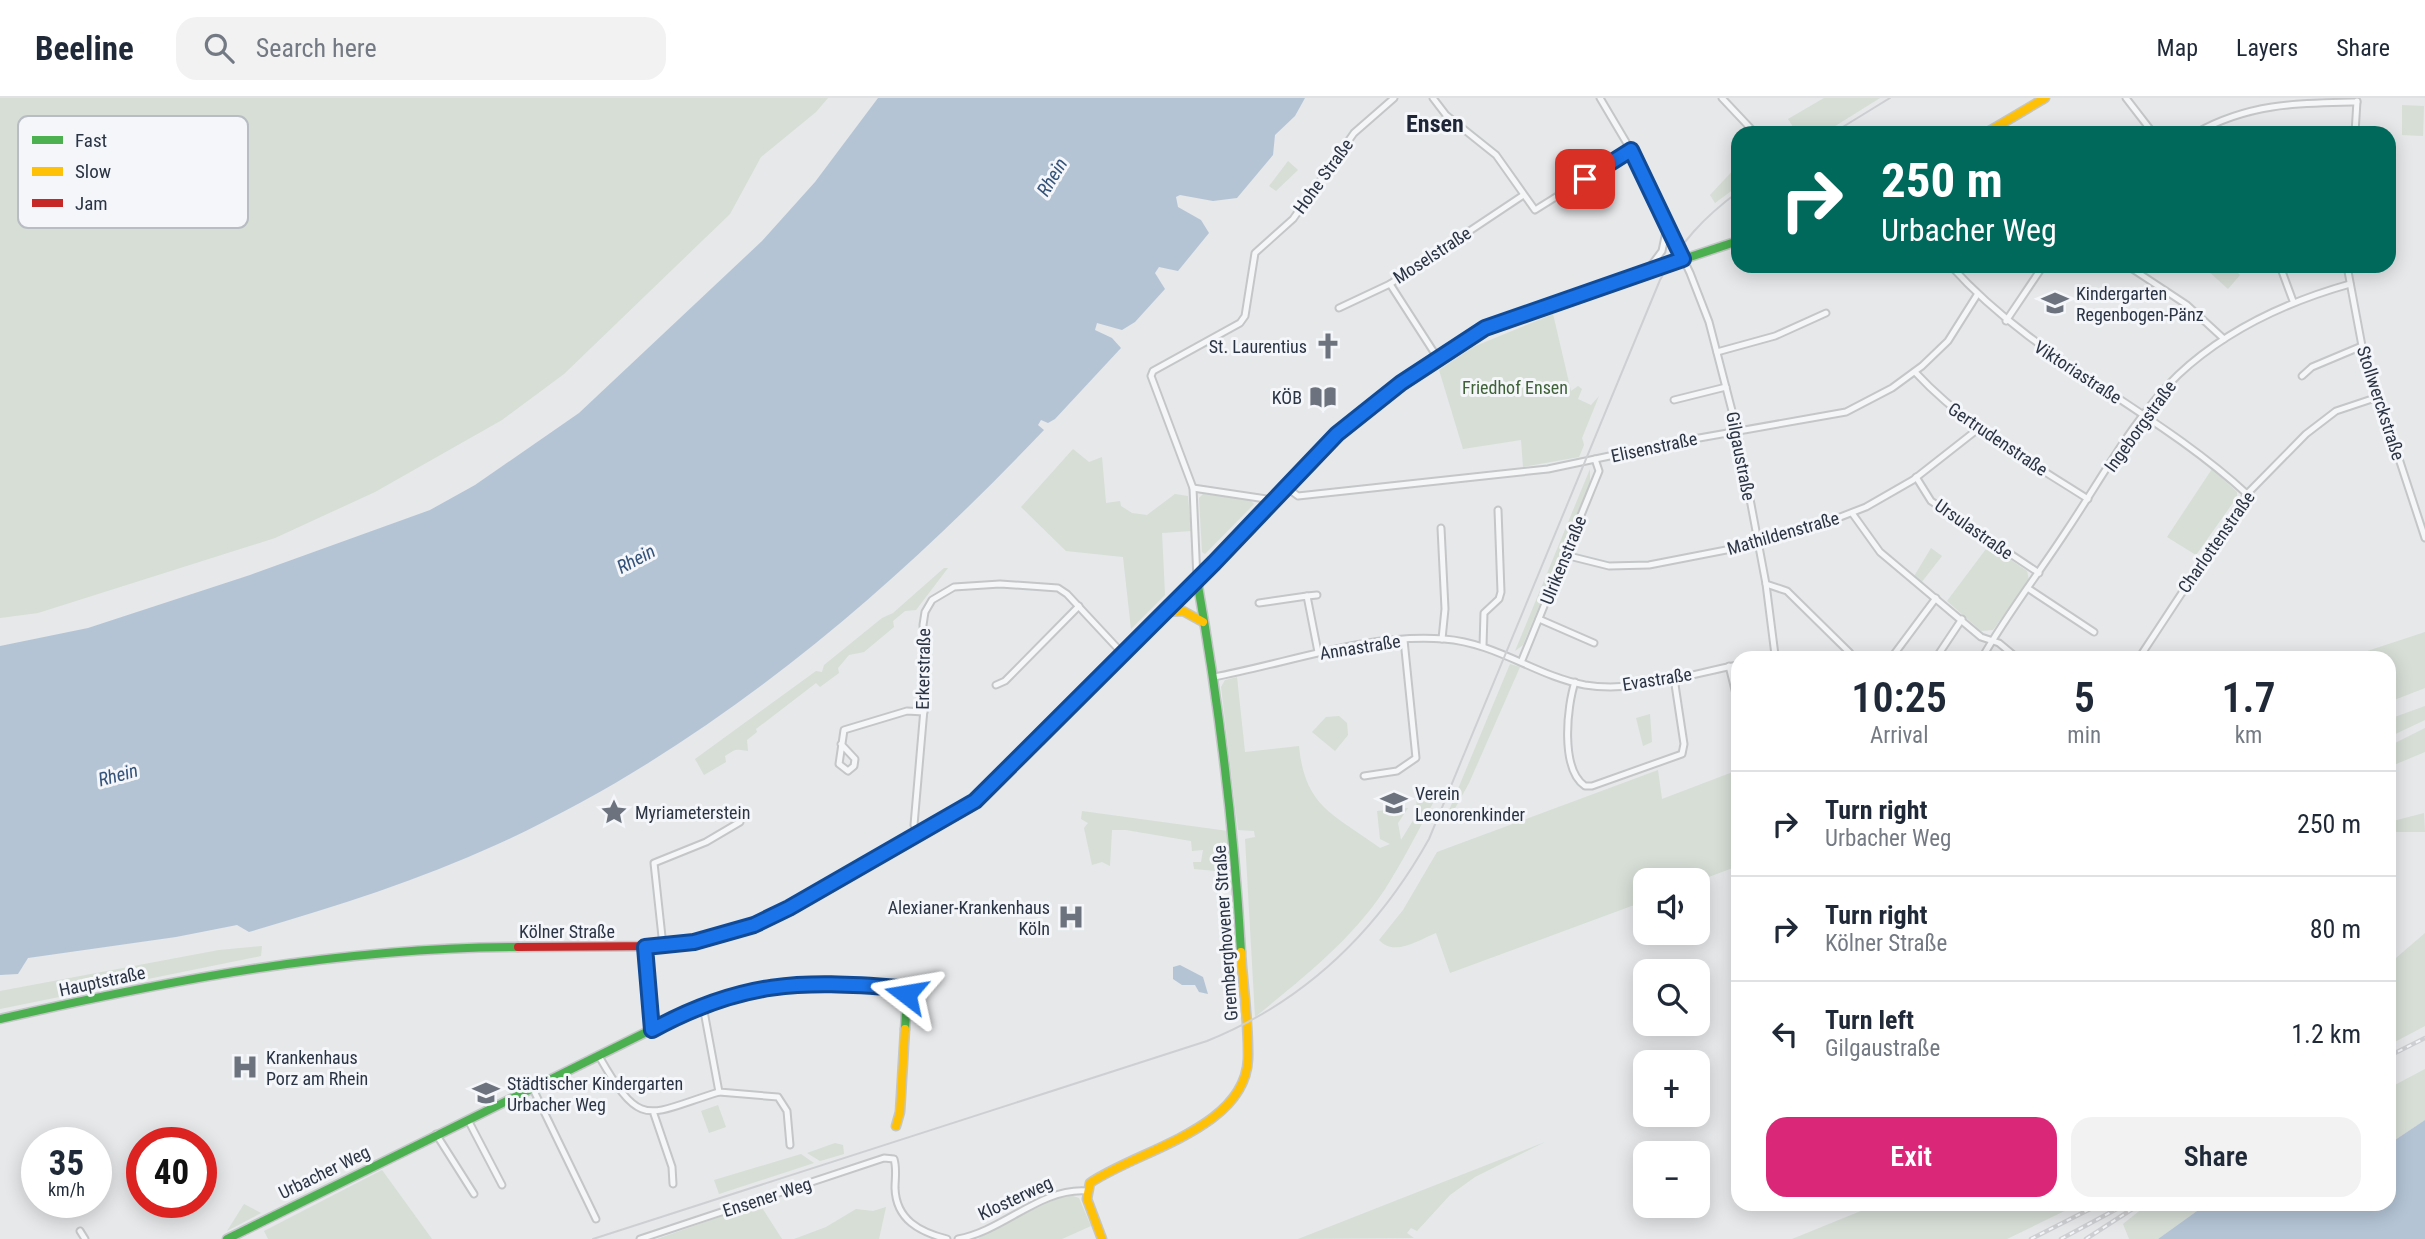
<!DOCTYPE html>
<meta charset="utf-8">
<style>
:root{--surface:#fff;--page:#f2f2f3;--text:#1f2937;--muted:#747a83;--line:#e0e1e3;--accent:#db2777}
body{margin:0;font-family:"Roboto Condensed",sans-serif;background:var(--page);color:var(--text);height:100vh;display:flex;flex-direction:column;font-size:26px;white-space:nowrap}
*{box-sizing:border-box;margin:0}
p{font-size:23px;color:var(--muted)}
.icon{flex:none;width:38px;height:38px;fill:none;stroke:currentColor;stroke-width:2;stroke-linecap:round;stroke-linejoin:round}
.map{position:relative;flex:1;overflow:hidden}
.details{position:absolute;left:1731px;top:553px;width:665px;height:560px;display:flex;flex-direction:column;background:var(--surface);border-radius:21px;box-shadow:0 4px 18px #0003}
.details>*{flex:none}
.hud{position:absolute;left:1731px;top:28px;width:665px;height:147px;border-radius:21px;box-shadow:0 4px 18px #0003;background:#00695c;color:#fff;overflow:hidden}
.tools{position:absolute;left:1633px;top:770px;display:grid;gap:14px}
.tools a{display:grid;place-items:center;width:77px;height:77px;border-radius:14px;background:var(--surface);box-shadow:0 4px 18px #0003;font-size:35px}
.speed{position:absolute;left:21px;top:1029px;display:flex;gap:14px;font-size:35px;font-weight:700;text-align:center}
.speed>*{display:grid;place-content:center;width:91px;height:91px;border-radius:50%;background:var(--surface);box-shadow:0 4px 18px #0003;line-height:1}
.speed small{font-size:18px;font-weight:400}
.speed .limit{border:10px solid #d22;background:#fff;color:#111}
.pin{position:absolute;display:grid;place-items:center;width:60px;height:60px;color:#fff;margin:-30px;border-radius:14px;box-shadow:0 4px 10px #0006}
.me{position:absolute;width:77px;margin:-38px;rotate:284deg;stroke-linejoin:round;filter:drop-shadow(0 0 5px #0008)}
.turn{display:flex;align-items:center;gap:24px;height:147px;padding:0 35px;font-size:32px}
.turn .icon{width:91px;height:91px;stroke-width:2.5}
.turn b{display:block;font-size:49px;line-height:60px}
.eta{display:flex;justify-content:space-evenly;align-items:center;height:119px;text-align:center}
.eta b{font-size:42px;font-weight:600;line-height:49px}
.cta{display:flex;gap:14px;margin-top:auto;padding:14px 35px}
.cta a{flex:1;height:80px;border-radius:21px;background:var(--accent);color:#fff;font-size:28px;font-weight:600;line-height:80px;text-align:center}
.cta a+a{background:var(--page);color:var(--text)}
ul{padding:0;list-style:none}
li{display:flex;align-items:center;gap:21px;height:105px;padding:0 35px;border-top:2px solid var(--line)}
li div{flex:1}
li b{display:block;font-size:26px}
li em{font-style:normal}
header{display:flex;align-items:center;gap:42px;box-sizing:border-box;height:98px;padding:0 35px;background:var(--surface);border-bottom:2px solid var(--line)}
header strong{font-size:33px}
nav{display:flex;gap:38px;margin-inline-start:auto;font-size:24px}
.search{width:490px;height:63px;background:var(--page);display:flex;align-items:center;gap:18px;box-sizing:border-box;padding:0 24px;border-radius:21px;color:var(--muted);font-size:26px}
.map>svg:first-child{display:block}
.green{fill:#d6ded6}
.water{fill:#b4c4d5}
.lines{fill:none;stroke-linecap:round;stroke-linejoin:round}
.street-casing{stroke:#c4c6c8;stroke-width:9}
.fast-casing{stroke:#c4c6c8;stroke-width:11}
.slow-casing{stroke:#c4c6c8;stroke-width:11}
.jam-casing{stroke:#c4c6c8;stroke-width:11}
.street{stroke:#f5f6f7;stroke-width:5}
.fast{stroke:#4caf50;stroke-width:8}
.slow{stroke:#ffc107;stroke-width:8}
.jam{stroke:#c62828;stroke-width:8}
.tram{stroke:#cecfd2;stroke-width:2}
.rail-casing{stroke:#cecfd2;stroke-width:4.5}
.rail{stroke:#f4f6f9;stroke-width:2;stroke-dasharray:5;stroke-linecap:butt}
.route-casing{stroke:#114b97;stroke-width:18}
.route{stroke:#1a73e8;stroke-width:12}
.labels{text-anchor:middle;dominant-baseline:central;stroke-width:6;stroke-linejoin:round;paint-order:stroke}
.street-label{font-size:18px;fill:#2b3445;stroke:#f4f6f9}
.poi-label{font-size:18px;fill:#2b3445;stroke:#f4f6f9;text-anchor:start}
.park-label{font-size:18px;fill:#3f6138;stroke:#f4f6f9}
.water-label{font-size:19px;font-style:italic;fill:#34527a;stroke:#f4f6f9}
.district-label{font-size:24px;font-weight:bold;fill:#1d2536;stroke:#f4f6f9}
.key{fill:#f4f6f9;stroke:#b8bcc3;stroke-width:2}
.key-label{font-size:19px;fill:#2b3445}
</style>
<header>
<strong>Beeline</strong>
<div class="search"><svg class="icon" aria-label="search" viewBox="0 0 24 24"><circle cx="10" cy="10" r="6"/><path d="M15 15l6 6"/></svg>Search here</div>
<nav><a>Map</a><a>Layers</a><a>Share</a></nav>
</header>
<div class="map">
<svg width="2425" height="1141" viewBox="0 0 2425 1141">
<rect width="100%" height="100%" fill="#e6e8ea"/>
<!-- green -->
<g class="green">
<polygon points="0,0 828,0 816,14 761,59 730,116 564,276 502,322 375,394 275,440 38,515 0,520"/>
<polygon points="1824,0 1880,0 1824,35 1797,35 1788,21"/>
<polygon points="2402,7 2424,8 2423,38 2402,37"/>
<polygon points="1288,63 1298,72 1276,93 1269,88"/>
<polygon points="1738,67 1738,88 1715,105 1710,97"/>
<polygon points="2208,168 2231,168 2240,177 2228,191 2206,171"/>
<polygon points="1553,216 1571,293 1578,288 1582,291 1578,301 1591,307 1599,298 1582,340 1584,347 1579,359 1523,369 1521,342 1463,351 1439,272 1473,249"/>
<polygon points="1073,351 1089,364 1102,359 1106,405 1120,403 1121,408 1132,415 1147,417 1175,396 1188,398 1191,433 1162,435 1165,497 1131,531 1123,459 1066,453 1021,409"/>
<polygon points="1590,371 1590,385 1523,547 1515,553"/>
<polygon points="2212,371 2237,394 2237,399 2196,457 2167,439"/>
<polygon points="1203,396 1250,402 1254,406 1205,456 1202,454 1199,400"/>
<polygon points="1989,447 2027,473 2029,482 1993,532 1981,533 1947,503"/>
<polygon points="1931,450 1942,458 1921,485 1913,480"/>
<path d="M944 470H948L916 512 905 513 893 523 894 529 864 554 849 557 838 570 839 575 820 589 816 585 756 631 757 634 747 642 748 653C733 651 737 651 725 658L726 664 704 677 695 661 816 573 822 574 824 567 882 520 893 515Z"/>
<polygon points="2425,534 2425,590 2389,604 2389,560 2346,560"/>
<polygon points="1510,566 1520,569 1469,685 1448,723 1445,722"/>
<path d="M1237 579 1245 654 1299 648C1305 710 1334 716 1380 750L1390 746 1380 741 1377 713 1408 710 1398 725 1401 742 1417 716 1416 696 1439 694C1423 723 1408 754 1390 783 1357 838 1304 879 1255 919L1245 741 1255 739 1254 733 1238 732 1221 589 1225 582Z"/>
<polygon points="2425,608 2425,622 2389,639 2389,621"/>
<polygon points="1650,616 1652,644 1643,648 1636,620"/>
<polygon points="1339,618 1347,625 1348,637 1335,653 1312,634 1326,619"/>
<polygon points="2425,630 2425,654 2389,669 2389,648"/>
<path d="M1658 672 1662 701 1738 672V768L1698 783 1645 782V803L1450 875 1436 835C1418 842 1395 859 1379 842L1403 812 1437 754Z"/>
<polygon points="1082,713 1228,733 1231,782 1216,773 1194,771 1193,764 1201,764 1203,752 1192,753 1191,743 1126,732 1112,732 1110,768 1102,764 1092,767 1084,730 1088,725 1081,721"/>
<polygon points="2424,715 2425,734 2389,734 2389,724"/>
<polygon points="2425,835 2425,928 2389,947 2389,866"/>
<polygon points="262,848 261,858 0,911 0,893 219,852"/>
<polygon points="2425,971 2425,1022 2389,1046 2389,990"/>
<polygon points="718,1007 726,1029 709,1035 701,1013"/>
<polygon points="1545,1044 1475,1079 1450,1097 1417,1133 1411,1130 1407,1135 1414,1140 1298,1141"/>
<polygon points="835,1045 843,1047 844,1056 820,1063 807,1055"/>
<polygon points="801,1056 814,1065 719,1096 714,1082"/>
<polygon points="382,1072 432,1141 268,1141 264,1133"/>
<polygon points="1067,1096 1079,1100 1091,1128 1062,1141 978,1141 995,1129"/>
<polygon points="759,1105 782,1141 657,1141"/>
<polygon points="244,1106 261,1115 227,1133"/>
<polygon points="1878,1106 2079,1106 2007,1141 1792,1141"/>
<polygon points="2148,1106 2214,1106 2197,1113 2158,1141 2129,1141 2123,1126"/>
<polygon points="886,1109 879,1141 794,1141 826,1129 856,1111 873,1113"/>
</g>
<!-- water -->
<g class="water">
<path d="M878 0H1305L1295 18 1275 37 1273 57 1237 100 1213 103 1180 97 1176 99 1178 109 1201 122 1209 135 1178 173 1159 169 1155 175 1165 191 1135 224 1122 232 1097 225 1095 232 1112 240 1121 250 1055 321 1048 325 1041 322 1038 327 1044 332C886 498 708 650 498 746 418 783 333 809 249 834L237 827 176 839 28 860 18 876 0 877V548L88 530 250 477 430 412 475 387 579 315 762 143 815 84Z"/>
<polygon points="1180,867 1203,879 1208,896 1199,894 1195,887 1182,887 1173,881 1173,869"/>
<polygon points="2425,1022 2425,1141 2158,1141 2197,1113 2214,1106 2389,1106 2389,1046"/>
</g>
<g class="lines">
<!-- street casing -->
<g class="street-casing">
<g id="street">
<polyline points="1433,0 1446,17 1496,57 1535,112 1631,52"/>
<polyline points="1600,0 1635,59 1690,175 1709,224 1737,332 1766,486 1787,493 1850,555"/>
<polyline points="1722,0 1755,35"/>
<polyline points="2126,0 2153,35"/>
<path d="M2196 35C2249 5 2298 5 2357 4"/>
<polyline points="2355,35 2357,3"/>
<path d="M1951 168C2035 262 2155 311 2247 396"/>
<polyline points="2128,168 2187,207 2224,241"/>
<polyline points="2280,168 2293,203"/>
<polyline points="2347,168 2362,248 2425,440"/>
<polyline points="1647,173 1662,153 1667,129"/>
<polyline points="1390,186 1437,259"/>
<polyline points="1339,210 1390,186 1522,98"/>
<polyline points="2006,223 2043,168"/>
<polyline points="1717,254 1775,238 1826,215"/>
<path d="M1915 274C1964 327 2027 362 2088 401"/>
<polyline points="2302,278 2312,269 2362,248"/>
<polyline points="1674,302 1726,289"/>
<polyline points="1916,379 1931,403 2039,475"/>
<polyline points="1286,389 1298,398 1548,371 1671,345 1846,314 1892,290 1922,268 1948,243 1977,197"/>
<polyline points="1193,390 1273,402"/>
<polyline points="1852,415 1880,454 1981,539 1999,545 2017,560"/>
<polyline points="1441,430 1445,511 1442,541"/>
<polyline points="1565,457 1609,468 1649,467 1757,446 1817,428 1866,409 1913,382 1978,331"/>
<polyline points="1197,482 1193,390 1151,278 1153,273 1240,225 1245,218 1255,155 1293,121 1354,35 1394,0"/>
<polyline points="2029,491 2094,534"/>
<polyline points="1307,498 1317,497"/>
<polyline points="1259,505 1307,498 1318,554"/>
<polyline points="1539,521 1594,545"/>
<polyline points="1483,548 1484,515 1499,501 1501,494 1498,412"/>
<polyline points="1895,555 1936,500"/>
<polyline points="1764,560 1775,557 1766,486"/>
<polyline points="1936,560 1962,521"/>
<path d="M1982 560C2007 516 2039 475 2067 432 2100 383 2135 318 2178 277 2227 231 2286 204 2350 186"/>
<polyline points="2139,560 2247,396 2306,336 2336,313 2378,299"/>
<polyline points="1522,562 1599,373 1595,361"/>
<polyline points="1729,568 1738,604"/>
<path d="M1214 579C1289 565 1367 535 1444 541 1497 545 1536 578 1585 587 1635 595 1690 576 1738 567"/>
<path d="M1575 584C1567 608 1560 671 1585 688H1592L1682 656 1684 646 1674 580"/>
<polyline points="996,587 1005,583 1079,508"/>
<polyline points="841,646 855,661 854,668 848,673 839,666 844,632 907,613 924,614"/>
<polyline points="1364,678 1397,673 1416,660 1404,542"/>
<polyline points="918,736 914,727 926,588 923,527 925,514 932,502 954,489 1000,486 1058,490 1067,496 1122,555"/>
<polyline points="663,848 654,765 706,744 740,724"/>
<polyline points="645,849 652,932"/>
<polyline points="703,908 719,994 778,999 787,1013 790,1047"/>
<path d="M600 960C642 1033 647 1016 719 994"/>
<polyline points="533,991 596,1121"/>
<polyline points="654,1016 672,1069 673,1086"/>
<polyline points="468,1022 502,1087"/>
<polyline points="436,1036 474,1096"/>
<polyline points="80,1133 85,1141"/>
<path d="M640 1141 884 1060 894 1061C897 1071 895 1080 895 1090 896 1122 920 1134 947 1141"/>
<path d="M958 1141C1003 1133 1040 1090 1086 1093"/>
</g>
</g>
<!-- fast casing -->
<g class="fast-casing">
<g id="fast">
<polyline points="1521,215 1738,143"/>
<path d="M1197 482C1219 606 1234 728 1241 854"/>
<polyline points="748,829 789,810 975,703 1345,330"/>
<path d="M0 921C175 881 338 850 518 849"/>
<path d="M227 1141 685 915C702 908 719 900 736 895 789 880 849 888 904 892L907 900 905 931"/>
</g>
</g>
<!-- slow casing -->
<g class="slow-casing">
<g id="slow">
<polyline points="1986,35 2045,0"/>
<polyline points="1165,514 1183,513 1203,524"/>
<polyline points="896,1028 900,1014 905,931"/>
<path d="M1102 1141 1087 1101 1090 1085C1138 1052 1245 1031 1248 961 1249 926 1243 889 1241 854"/>
</g>
</g>
<!-- jam casing -->
<g class="jam-casing">
<g id="jam">
<path d="M1345 330C1402 286 1455 242 1521 215"/>
<polyline points="518,849 663,848 694,844 748,829"/>
</g>
</g>
<!-- street -->
<use href="#street" class="street"/>
<!-- fast -->
<use href="#fast" class="fast"/>
<!-- slow -->
<use href="#slow" class="slow"/>
<!-- jam -->
<use href="#jam" class="jam"/>
<!-- tram -->
<g class="tram">
<polyline points="1833,35 1890,0"/>
<path d="M593 1141 1207 943C1306 903 1377 834 1429 741L1660 182C1680 145 1704 119 1738 94"/>
</g>
<!-- rail casing -->
<g class="rail-casing">
<g id="rail">
<polyline points="2389,958 2425,940"/>
<polyline points="2031,1141 2100,1106"/>
<polyline points="2061,1141 2126,1106"/>
<polyline points="2086,1141 2140,1106"/>
</g>
</g>
<!-- rail -->
<use href="#rail" class="rail"/>
</g>
<g class="lines">
<!-- route casing -->
<g class="route-casing">
<path id="route" d="M906 896 899 890C800 882 742 883 652 932L645 849 694 844 754 827 789 810 975 703 1214 465 1337 336 1401 285 1485 230 1683 161 1631 52 1585 81"/>
</g>
<!-- route -->
<use href="#route" class="route"/>
</g>
<!-- icons -->
<defs>
<g id="school-bare" transform="scale(2.1)"><path d="M0-5L7-2L0 1L-7-2ZM-4 1L0 2.5L4 1V4Q0 6-4 4Z" fill="#6c737f" stroke="#f4f6f9" stroke-width="2.5" paint-order="stroke"/></g>
<g id="church-bare" transform="scale(2.1)"><path d="M-1.2-6h2.4v3.5h3.3v2.4h-3.3V6h-2.4V-.1h-3.3v-2.4h3.3Z" fill="#6c737f" stroke="#f4f6f9" stroke-width="2.5" paint-order="stroke"/></g>
<g id="library-bare" transform="scale(2.1)"><path d="M-6-4Q-3-5.5-.7-3.5V5Q-3 3-6 4ZM6-4Q3-5.5 .7-3.5V5Q3 3 6 4Z" fill="#6c737f" stroke="#f4f6f9" stroke-width="2.5" paint-order="stroke"/></g>
<g id="sight-bare" transform="scale(2.1)"><path d="M0-6L1.8-2.2L6-1.7L2.9 1.2L3.7 5.4L0 3.3L-3.7 5.4L-2.9 1.2L-6-1.7L-1.8-2.2Z" fill="#6c737f" stroke="#f4f6f9" stroke-width="2.5" paint-order="stroke"/></g>
<g id="hospital-bare" transform="scale(2.1)"><path d="M-5-5h3v3.5h4V-5h3V5h-3V1.5h-4V5h-3Z" fill="#6c737f" stroke="#f4f6f9" stroke-width="2.5" paint-order="stroke"/></g>
</defs>
<g fill-rule="evenodd">
<use href="#school-bare" x="2055" y="205"/>
<use href="#church-bare" x="1328" y="248"/>
<use href="#library-bare" x="1323" y="299"/>
<use href="#school-bare" x="1394" y="705"/>
<use href="#sight-bare" x="614" y="714"/>
<use href="#hospital-bare" x="1071" y="819"/>
<use href="#hospital-bare" x="245" y="969"/>
<use href="#school-bare" x="486" y="995"/>
</g>
<g class="labels">
<!-- street labels -->
<g class="street-label">
<text transform="translate(1323 78) rotate(-54)">Hohe Straße</text>
<text transform="translate(1432 157) rotate(-33)">Moselstraße</text>
<text transform="translate(2078 274) rotate(33)">Viktoriastraße</text>
<text transform="translate(2381 305) rotate(72)">Stollwerckstraße</text>
<text transform="translate(2140 328) rotate(-54)">Ingeborgstraße</text>
<text transform="translate(1998 341) rotate(34)">Gertrudenstraße</text>
<text transform="translate(1654 349) rotate(-12)">Elisenstraße</text>
<text transform="translate(1741 358) rotate(79)">Gilgaustraße</text>
<text transform="translate(1974 431) rotate(35)">Ursulastraße</text>
<text transform="translate(1783 435) rotate(-16)">Mathildenstraße</text>
<text transform="translate(2216 444) rotate(-55)">Charlottenstraße</text>
<text transform="translate(1563 462) rotate(-68)">Ulrikenstraße</text>
<text transform="translate(1360 549) rotate(-9)">Annastraße</text>
<text transform="translate(923 571) rotate(-89)">Erkerstraße</text>
<text transform="translate(1657 581) rotate(-9)">Evastraße</text>
<text x="567" y="833">Kölner Straße</text>
<text transform="translate(1225 835) rotate(-94)">Gremberghovener Straße</text>
<text transform="translate(102 883) rotate(-12)">Hauptstraße</text>
<text transform="translate(324 1074) rotate(-26)">Urbacher Weg</text>
<text transform="translate(767 1099) rotate(-18)">Ensener Weg</text>
<text transform="translate(1015 1100) rotate(-25)">Klosterweg</text>
</g>
<!-- poi labels -->
<g class="poi-label">
<text x="2076" y="195">Kindergarten<tspan x="2076" dy="21">Regenbogen-Pänz</tspan></text>
<text x="1307" y="248" text-anchor="end">St. Laurentius</text>
<text x="1302" y="299" text-anchor="end">KÖB</text>
<text x="1415" y="695">Verein<tspan x="1415" dy="21">Leonorenkinder</tspan></text>
<text x="635" y="714">Myriameterstein</text>
<text x="1050" y="809" text-anchor="end">Alexianer-Krankenhaus<tspan x="1050" dy="21">Köln</tspan></text>
<text x="266" y="959">Krankenhaus<tspan x="266" dy="21">Porz am Rhein</tspan></text>
<text x="507" y="985">Städtischer Kindergarten<tspan x="507" dy="21">Urbacher Weg</tspan></text>
</g>
<!-- park labels -->
<g class="park-label">
<text x="1515" y="289">Friedhof Ensen</text>
</g>
<!-- water labels -->
<g class="water-label">
<text transform="translate(1052 79) rotate(-59)">Rhein</text>
<text transform="translate(636 461) rotate(-28)">Rhein</text>
<text transform="translate(118 677) rotate(-15)">Rhein</text>
</g>
<!-- district labels -->
<g class="district-label">
<text x="1435" y="26">Ensen</text>
</g>
</g>
<!-- legend -->
<rect x="18" y="18" width="230" height="112" rx="10" class="key"/>
<rect x="32" y="38" width="31" height="8" fill="#4caf50"/>
<rect x="32" y="69" width="31" height="9" fill="#ffc107"/>
<rect x="32" y="101" width="31" height="8" fill="#c62828"/>
<g class="key-label">
<text x="75" y="49">Fast</text>
<text x="75" y="80">Slow</text>
<text x="75" y="112">Jam</text>
</g>
</svg>
<div class="tools">
<a><svg class="icon" aria-label="sound" viewBox="0 0 24 24"><path d="M4 9h4l5-4v14l-5-4H4zM17 9q2 3 0 6"/></svg></a>
<a><svg class="icon" aria-label="search" viewBox="0 0 24 24"><circle cx="10" cy="10" r="6"/><path d="M15 15l6 6"/></svg></a>
<a>+</a>
<a>−</a>
</div>
<div class="speed"><div>35<small>km/h</small></div><div class="limit">40</div></div>
<div class="pin" style="left:1585px;top:81px;background:#d93025"><svg class="icon" aria-label="arrive" viewBox="0 0 24 24"><path d="M6 21V4h12l-3 4 3 4H6"/></svg></div>
<svg class="me" style="left:906px;top:896px" viewBox="-20 -20 40 40"><path d="M0-17L14 15 0 8-14 15z" fill="#1a73e8" stroke="#fff" stroke-width="4"/></svg>
<div class="hud">
<div class="turn"><svg class="icon" aria-label="right" viewBox="0 0 24 24"><path d="M7 20v-9h11M14 6l5 5-5 5"/></svg><div><b>250 m</b>Urbacher Weg</div></div>
</div>
<section class="details">
<div class="eta">
<div><b>10:25</b><p>Arrival</p></div>
<div><b>5</b><p>min</p></div>
<div><b>1.7</b><p>km</p></div>
</div>
<ul>
<li><svg class="icon" aria-label="right" viewBox="0 0 24 24"><path d="M7 20v-9h11M14 6l5 5-5 5"/></svg><div><b>Turn right</b><p>Urbacher Weg</p></div><em>250 m</em></li>
<li><svg class="icon" aria-label="right" viewBox="0 0 24 24"><path d="M7 20v-9h11M14 6l5 5-5 5"/></svg><div><b>Turn right</b><p>Kölner Straße</p></div><em>80 m</em></li>
<li><svg class="icon" aria-label="left" viewBox="0 0 24 24"><path d="M17 20v-9H6M10 6l-5 5 5 5"/></svg><div><b>Turn left</b><p>Gilgaustraße</p></div><em>1.2 km</em></li>
</ul>
<div class="cta"><a>Exit</a><a>Share</a></div>
</section>
</div>
